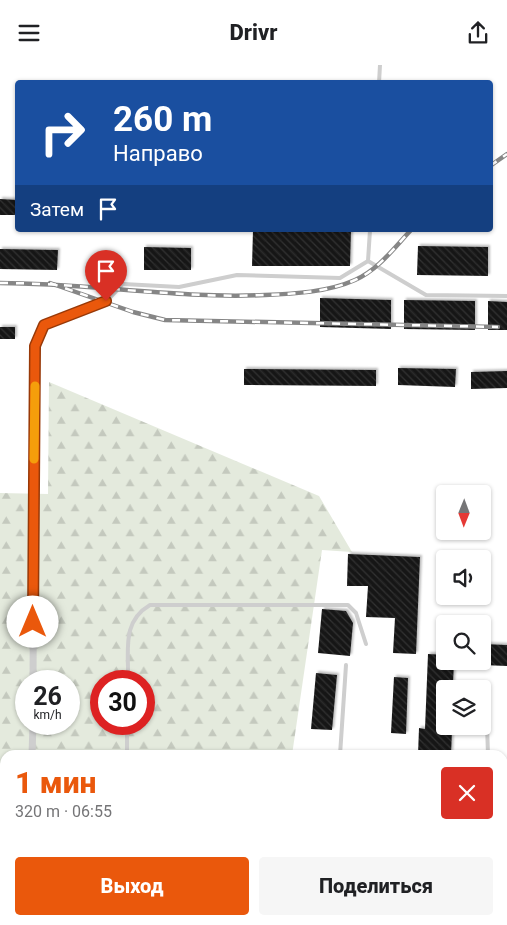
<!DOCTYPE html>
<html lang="ru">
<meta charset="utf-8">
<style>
:root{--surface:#fff;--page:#f6f6f6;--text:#202124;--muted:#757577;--accent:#ea580c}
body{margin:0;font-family:Roboto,sans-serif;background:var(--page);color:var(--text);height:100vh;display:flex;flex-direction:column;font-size:19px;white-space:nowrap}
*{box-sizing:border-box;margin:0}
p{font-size:16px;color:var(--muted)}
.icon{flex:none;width:28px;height:28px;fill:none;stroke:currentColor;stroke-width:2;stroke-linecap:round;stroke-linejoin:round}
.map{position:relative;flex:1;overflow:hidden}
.side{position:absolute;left:0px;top:685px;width:508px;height:175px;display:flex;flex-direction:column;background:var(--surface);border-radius:15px 15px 0 0;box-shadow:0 1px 4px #0004}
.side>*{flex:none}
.top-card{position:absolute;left:15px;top:15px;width:478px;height:152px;border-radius:5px;box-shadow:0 1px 4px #0004;background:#1a4fa0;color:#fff;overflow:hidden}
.needle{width:32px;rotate:181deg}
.buttons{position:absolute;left:436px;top:420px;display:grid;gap:10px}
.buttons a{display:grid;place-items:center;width:55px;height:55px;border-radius:5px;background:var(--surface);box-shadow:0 1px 4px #0004;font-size:25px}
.speed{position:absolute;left:15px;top:605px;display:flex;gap:10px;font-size:25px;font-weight:700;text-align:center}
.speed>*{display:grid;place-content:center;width:65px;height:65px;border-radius:50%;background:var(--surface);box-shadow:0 1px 4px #0004;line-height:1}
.speed small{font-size:12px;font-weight:400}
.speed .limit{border:8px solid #d22;background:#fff;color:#111}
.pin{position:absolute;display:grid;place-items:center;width:42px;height:42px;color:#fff;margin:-51px -21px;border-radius:50% 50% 50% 0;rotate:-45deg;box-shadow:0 0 5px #0007}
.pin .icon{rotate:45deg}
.me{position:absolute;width:55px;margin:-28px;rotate:0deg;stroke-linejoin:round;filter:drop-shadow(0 0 4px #0008)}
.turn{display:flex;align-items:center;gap:18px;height:105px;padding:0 15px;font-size:22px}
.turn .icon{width:65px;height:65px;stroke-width:2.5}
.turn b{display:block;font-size:35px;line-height:42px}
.then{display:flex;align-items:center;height:48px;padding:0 15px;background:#0003;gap:10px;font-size:19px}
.round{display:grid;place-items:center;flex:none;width:52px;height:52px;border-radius:5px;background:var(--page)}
.overview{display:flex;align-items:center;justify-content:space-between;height:85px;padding:0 15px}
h1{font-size:30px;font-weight:800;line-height:38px;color:var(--accent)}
.primary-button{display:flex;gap:10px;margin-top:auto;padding:10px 15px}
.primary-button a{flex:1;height:58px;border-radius:5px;background:var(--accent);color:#fff;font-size:20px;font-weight:800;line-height:58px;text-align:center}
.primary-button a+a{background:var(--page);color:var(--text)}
header{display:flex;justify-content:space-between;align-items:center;height:65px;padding:0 15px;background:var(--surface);font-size:22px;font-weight:800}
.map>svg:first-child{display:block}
.forest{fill:url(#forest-firs);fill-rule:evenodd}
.building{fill:url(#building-back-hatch);filter:url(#shadow)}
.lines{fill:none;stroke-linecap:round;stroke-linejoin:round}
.service{stroke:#cecece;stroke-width:4}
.minor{stroke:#cecece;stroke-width:7}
.rail-casing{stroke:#868686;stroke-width:4.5}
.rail{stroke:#fff;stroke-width:2.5;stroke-dasharray:8;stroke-linecap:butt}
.route-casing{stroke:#983908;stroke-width:12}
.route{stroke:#ea580c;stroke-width:9}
.slow{stroke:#f59e0b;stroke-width:9}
</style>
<header><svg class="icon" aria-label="menu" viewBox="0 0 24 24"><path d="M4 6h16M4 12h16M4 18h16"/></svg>Drivr<svg class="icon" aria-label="share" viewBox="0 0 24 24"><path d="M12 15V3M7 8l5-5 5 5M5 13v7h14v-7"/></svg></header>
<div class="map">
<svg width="507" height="860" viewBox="0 0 507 860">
<defs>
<pattern id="forest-firs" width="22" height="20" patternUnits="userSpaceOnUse" patternTransform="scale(1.25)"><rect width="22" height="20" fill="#e4eadd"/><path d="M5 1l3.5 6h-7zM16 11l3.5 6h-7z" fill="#c4c9be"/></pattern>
<pattern id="building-back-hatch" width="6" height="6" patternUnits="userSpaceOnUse" patternTransform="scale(1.25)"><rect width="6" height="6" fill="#181818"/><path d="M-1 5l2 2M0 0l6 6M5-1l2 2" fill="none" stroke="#313131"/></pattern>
<filter id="shadow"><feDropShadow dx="2" dy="-2" stdDeviation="1" flood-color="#0004"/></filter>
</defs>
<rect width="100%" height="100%" fill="#fff"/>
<!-- forest -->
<g class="forest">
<path d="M49 317 319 431 352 487 322 485 292 690H5V789L0 788V428L48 429ZM26 616H69V659H26ZM101 616H144V659H101Z"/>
<polygon points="503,758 507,759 507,860 22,860 24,855 502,855"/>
</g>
<!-- building -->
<g class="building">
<polygon points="0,134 18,135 18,150 0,150"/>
<polygon points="253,165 351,165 350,201 252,201"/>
<polygon points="418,181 488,182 488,211 417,210"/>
<polygon points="144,182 191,183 191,205 144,205"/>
<polygon points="0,184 58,185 57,205 0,204"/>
<polygon points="320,233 391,235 391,264 320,262"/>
<polygon points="404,235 475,236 475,265 404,264"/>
<polygon points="488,236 507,237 507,265 488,265"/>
<rect x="0" y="262" width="15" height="12"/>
<polygon points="398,303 456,304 455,322 398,320"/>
<polygon points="244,304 376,305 376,321 244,320"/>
<polygon points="507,306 507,323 471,324 471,307"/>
<polygon points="348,489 420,492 416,589 393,588 395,553 366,552 368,521 347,521"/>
<polygon points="322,544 346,546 353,558 350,591 318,588"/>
<polygon points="482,579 507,580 507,601 482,600"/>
<polygon points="428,589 445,590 445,596 454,596 453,619 445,619 445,664 452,665 451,690 418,690 419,663 425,664"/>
<polygon points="316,608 337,610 332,665 311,664"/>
<polygon points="394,612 408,613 406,669 391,668"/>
</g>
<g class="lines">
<!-- service -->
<g class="service">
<polyline points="379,18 380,0"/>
<polyline points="368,196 426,230 507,231"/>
<polyline points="44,260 106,237 123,219 179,222 237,210 340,213 368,196 370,165"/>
<path d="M128 616C129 586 121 557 150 540H348L356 548 366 579"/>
<polyline points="486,629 488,690"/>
<polyline points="127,690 127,659"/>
<polyline points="340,690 346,600"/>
</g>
<!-- minor -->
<g class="minor">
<polyline points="33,616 35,281 44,260"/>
<polyline points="32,690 33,659"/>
<polyline points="502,744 507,745"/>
<polyline points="0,825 1,799"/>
</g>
<!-- rail casing -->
<g class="rail-casing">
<g id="rail">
<polyline points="490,101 507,89"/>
<path d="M0 218C89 218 176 234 265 230 294 229 328 227 355 215 378 205 394 183 411 165"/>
<polyline points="50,218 133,247 165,255 498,262"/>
</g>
</g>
<!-- rail -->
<use href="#rail" class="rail"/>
</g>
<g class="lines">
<!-- route casing -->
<g class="route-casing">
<polyline id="route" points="33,557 35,281 44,260 106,236"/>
</g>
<!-- route -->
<use href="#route" class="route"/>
<!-- slow -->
<polyline class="slow" points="34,394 35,321"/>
</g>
</svg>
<div class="buttons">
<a><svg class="needle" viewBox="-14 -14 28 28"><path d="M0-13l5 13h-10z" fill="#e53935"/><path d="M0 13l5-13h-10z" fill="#757577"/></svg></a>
<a><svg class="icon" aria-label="sound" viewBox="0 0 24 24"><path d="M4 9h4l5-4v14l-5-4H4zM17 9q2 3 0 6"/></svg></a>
<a><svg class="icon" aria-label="search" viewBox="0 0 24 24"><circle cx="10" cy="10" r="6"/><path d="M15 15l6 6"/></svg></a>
<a><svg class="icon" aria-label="layers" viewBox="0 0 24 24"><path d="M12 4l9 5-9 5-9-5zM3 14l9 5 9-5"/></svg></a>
</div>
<div class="speed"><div>26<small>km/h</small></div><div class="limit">30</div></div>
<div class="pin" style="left:106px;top:236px;background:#d93025"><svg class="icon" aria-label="arrive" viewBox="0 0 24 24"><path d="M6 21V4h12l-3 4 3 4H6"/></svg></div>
<svg class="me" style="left:33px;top:557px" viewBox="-20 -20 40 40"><circle r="19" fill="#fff"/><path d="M0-13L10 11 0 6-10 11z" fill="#ea580c"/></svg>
<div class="top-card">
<div class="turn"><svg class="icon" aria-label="right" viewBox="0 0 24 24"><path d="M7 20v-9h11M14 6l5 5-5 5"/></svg><div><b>260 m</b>Направо</div></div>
<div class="then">Затем<svg class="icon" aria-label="arrive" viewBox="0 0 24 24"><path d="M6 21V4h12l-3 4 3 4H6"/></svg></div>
</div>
<section class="side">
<div class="overview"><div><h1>1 мин</h1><p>320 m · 06:55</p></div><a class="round" style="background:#d93025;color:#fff"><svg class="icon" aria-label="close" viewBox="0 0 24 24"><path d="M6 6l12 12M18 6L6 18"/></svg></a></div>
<div class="primary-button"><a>Выход</a><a>Поделиться</a></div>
</section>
</div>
